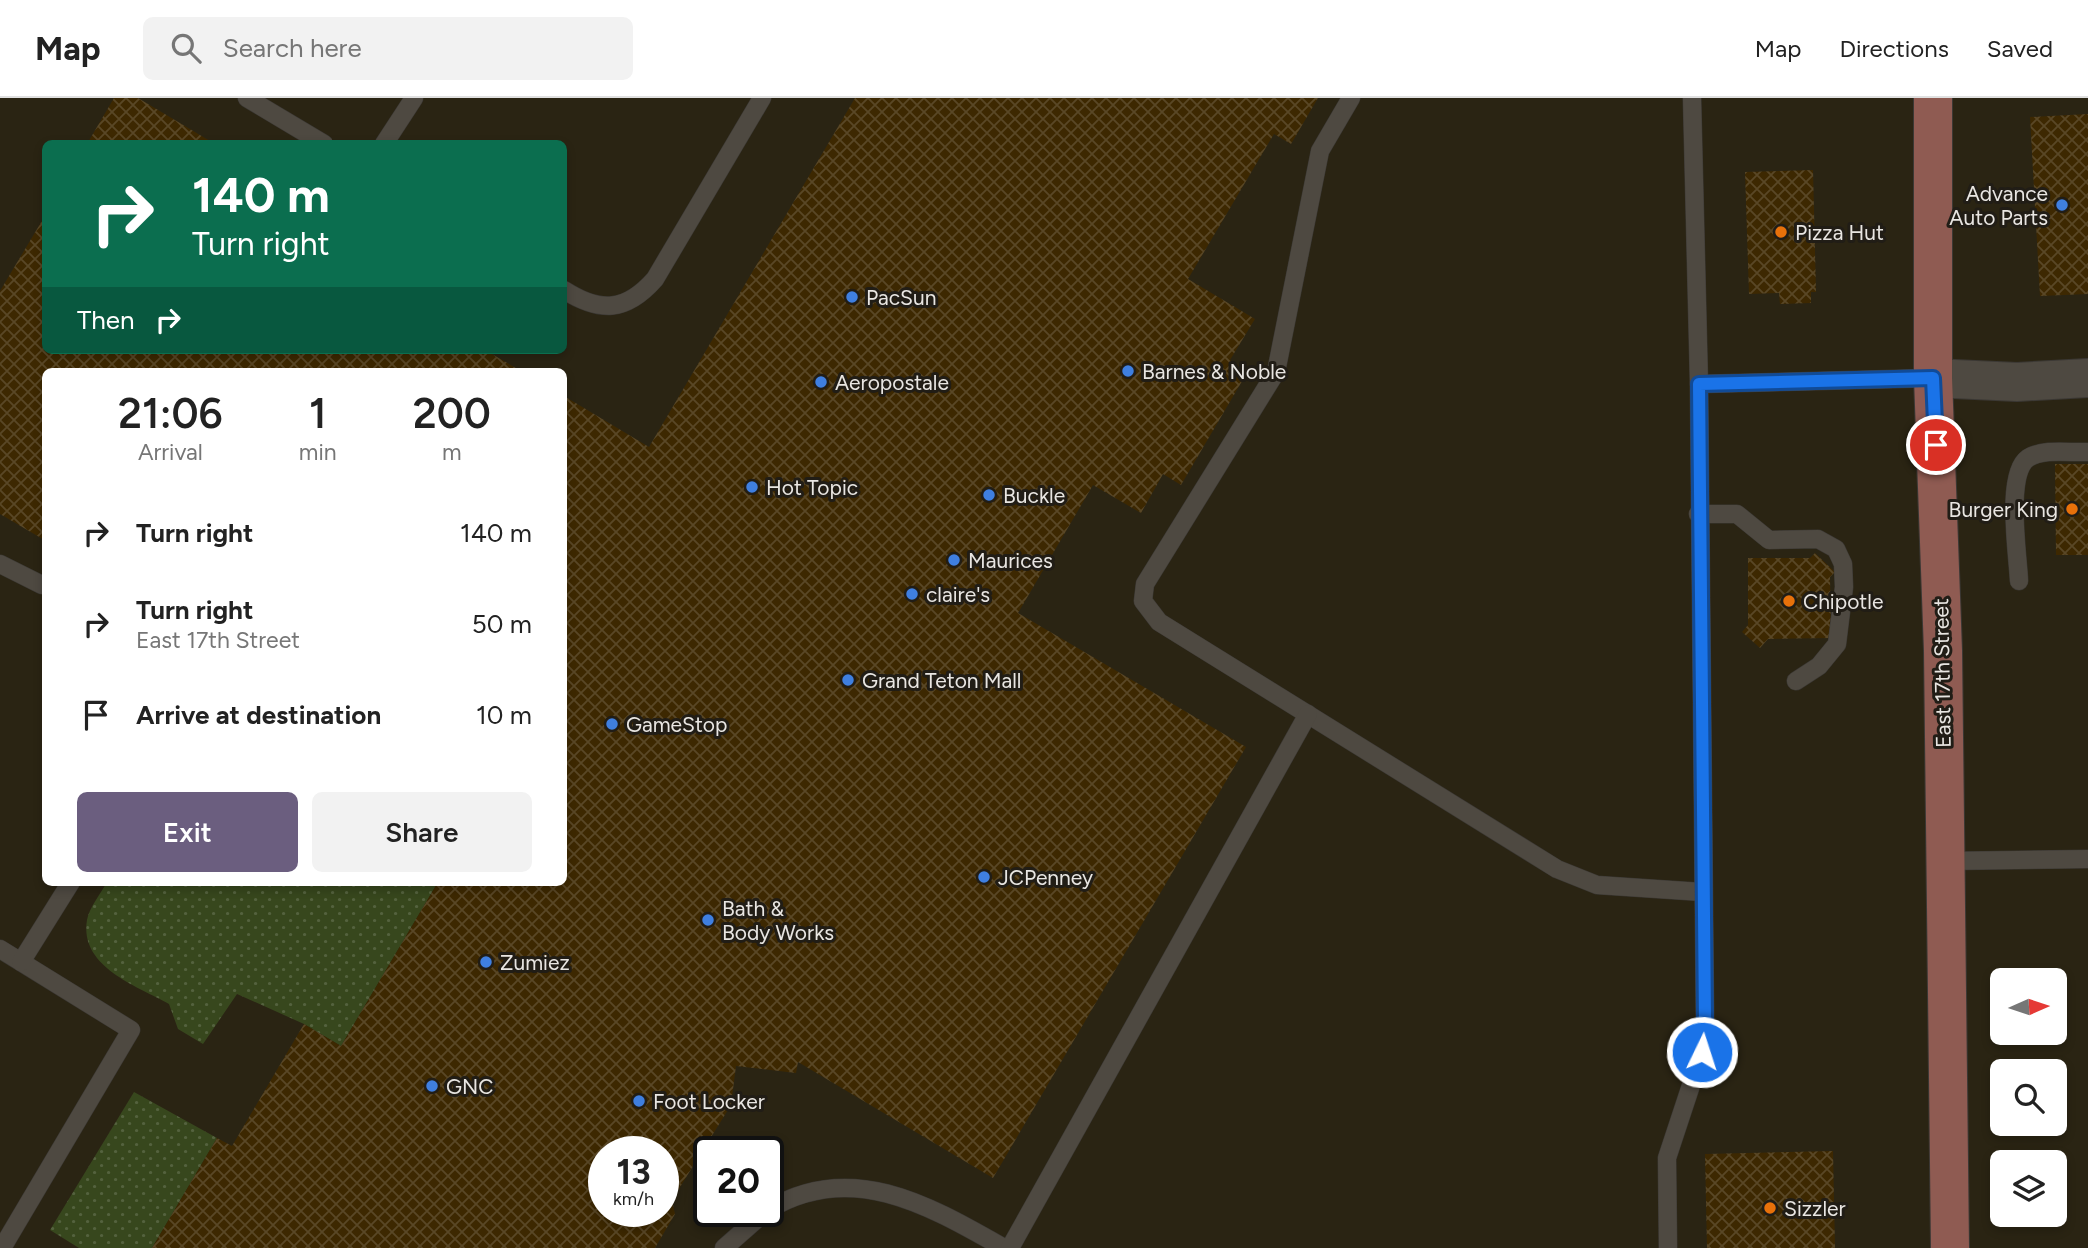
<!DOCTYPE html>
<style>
:root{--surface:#fff;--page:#f2f2f2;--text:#222;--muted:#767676;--line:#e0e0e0;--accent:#6b5e7f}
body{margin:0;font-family:Figtree,sans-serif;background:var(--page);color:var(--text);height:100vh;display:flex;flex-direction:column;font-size:26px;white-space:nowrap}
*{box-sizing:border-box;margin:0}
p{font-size:23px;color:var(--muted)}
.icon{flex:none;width:38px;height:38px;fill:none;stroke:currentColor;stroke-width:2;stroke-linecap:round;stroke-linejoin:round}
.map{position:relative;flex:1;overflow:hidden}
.drawer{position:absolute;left:42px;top:270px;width:525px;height:518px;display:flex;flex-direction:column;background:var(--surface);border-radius:10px;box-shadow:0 4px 10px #0003}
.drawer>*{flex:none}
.guide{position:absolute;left:42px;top:42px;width:525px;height:214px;border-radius:10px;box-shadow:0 4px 10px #0003;background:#0b6e4f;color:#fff;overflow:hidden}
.needle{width:46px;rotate:87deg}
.tools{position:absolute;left:1990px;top:870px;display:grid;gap:14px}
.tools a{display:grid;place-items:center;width:77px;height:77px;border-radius:10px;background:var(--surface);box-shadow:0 4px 10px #0003;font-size:35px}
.speed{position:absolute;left:588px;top:1038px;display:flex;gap:14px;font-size:35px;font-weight:700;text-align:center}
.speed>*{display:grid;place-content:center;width:91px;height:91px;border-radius:50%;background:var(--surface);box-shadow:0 4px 10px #0003;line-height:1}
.speed small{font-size:18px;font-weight:400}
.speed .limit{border:4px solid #111;border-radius:10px;background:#fff;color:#111}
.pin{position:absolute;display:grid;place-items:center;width:60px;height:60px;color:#fff;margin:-30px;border:4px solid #fff;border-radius:50%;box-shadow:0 2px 7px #0007}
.me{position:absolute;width:77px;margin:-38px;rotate:4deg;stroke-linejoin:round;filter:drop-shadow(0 0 5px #0008)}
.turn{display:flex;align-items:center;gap:24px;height:147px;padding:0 35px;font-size:32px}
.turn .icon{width:91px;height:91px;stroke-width:2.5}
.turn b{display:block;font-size:49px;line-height:60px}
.then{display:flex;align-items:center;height:66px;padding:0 35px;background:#0003;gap:14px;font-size:26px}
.eta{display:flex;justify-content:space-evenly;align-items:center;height:119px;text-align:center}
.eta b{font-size:42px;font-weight:600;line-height:49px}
.primary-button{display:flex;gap:14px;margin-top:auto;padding:14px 35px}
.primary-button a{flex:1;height:80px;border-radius:10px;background:var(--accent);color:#fff;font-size:28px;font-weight:600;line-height:80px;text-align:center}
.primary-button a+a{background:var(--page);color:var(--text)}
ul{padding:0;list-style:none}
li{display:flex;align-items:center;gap:21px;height:91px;padding:0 35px}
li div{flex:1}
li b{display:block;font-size:26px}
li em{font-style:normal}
header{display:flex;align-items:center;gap:42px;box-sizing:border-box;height:98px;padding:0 35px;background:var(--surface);border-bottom:2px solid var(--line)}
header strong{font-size:33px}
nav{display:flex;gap:38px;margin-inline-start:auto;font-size:24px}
.search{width:490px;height:63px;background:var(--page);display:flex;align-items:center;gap:18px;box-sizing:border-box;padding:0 24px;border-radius:10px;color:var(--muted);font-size:26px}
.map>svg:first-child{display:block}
.commercial{fill:#2a2413;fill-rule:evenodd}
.grass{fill:url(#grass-dots)}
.building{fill:url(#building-cross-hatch);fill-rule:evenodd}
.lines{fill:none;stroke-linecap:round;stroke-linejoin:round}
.lane-casing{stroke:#3b3834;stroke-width:19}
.secondary-casing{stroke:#3b3834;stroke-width:40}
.primary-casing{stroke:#3b3834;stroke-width:40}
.lane{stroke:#4e4941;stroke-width:18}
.secondary{stroke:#4e4941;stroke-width:38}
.primary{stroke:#8f5b52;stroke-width:38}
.route-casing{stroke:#114b97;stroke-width:18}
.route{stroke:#1a73e8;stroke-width:12}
.shop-dot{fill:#3f7fe0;stroke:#211d16;stroke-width:2.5}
.food-dot{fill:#e8710a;stroke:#211d16;stroke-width:2.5}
.labels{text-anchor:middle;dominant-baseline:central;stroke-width:6;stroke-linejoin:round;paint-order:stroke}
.poi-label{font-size:21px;fill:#e9e6e2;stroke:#211d16;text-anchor:start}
.street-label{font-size:21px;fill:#e9e6e2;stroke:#211d16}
</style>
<header>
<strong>Map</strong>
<div class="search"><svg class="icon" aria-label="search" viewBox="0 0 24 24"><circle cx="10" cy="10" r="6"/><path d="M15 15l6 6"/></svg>Search here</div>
<nav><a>Map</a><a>Directions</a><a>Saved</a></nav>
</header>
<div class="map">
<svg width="2088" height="1150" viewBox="0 0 2088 1150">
<defs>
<pattern id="grass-dots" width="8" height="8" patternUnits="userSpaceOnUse" patternTransform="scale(1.75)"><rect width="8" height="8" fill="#37471d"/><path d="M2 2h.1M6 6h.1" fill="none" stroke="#54623e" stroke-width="1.8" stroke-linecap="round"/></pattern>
<pattern id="building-cross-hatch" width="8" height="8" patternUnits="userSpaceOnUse" patternTransform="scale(1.75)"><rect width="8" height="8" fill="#3d2801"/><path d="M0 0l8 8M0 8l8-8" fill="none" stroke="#594726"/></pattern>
</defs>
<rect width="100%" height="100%" fill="#211d16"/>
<!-- commercial -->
<path class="commercial" d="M0 0H2088V1150H0ZM46 46H564V252H46ZM46 273H564V784H46ZM2002 882H2054V934H2002ZM2002 973H2054V1026H2002ZM604 1054H663V1113H604ZM709 1054H768V1113H709ZM2002 1064H2054V1116H2002Z"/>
<!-- grass -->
<g class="grass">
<path d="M107 784H438L341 948 304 926 237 896 203 946 178 931 169 906C137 888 79 869 87 822 89 810 101 795 107 784Z"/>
<polygon points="134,994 217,1040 152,1150 79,1150 50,1132"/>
</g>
<!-- building -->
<g class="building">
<polygon points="114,0 138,0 215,46 87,46"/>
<path d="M855 0H1318L1291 46 1274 36 1188 181 1255 221 1230 262 1248 273 1181 387 1163 376 1141 415 1093 387 1018 515 1246 649 993 1080 798 964 796 975 736 968 731 1007 672 1102 675 1116 655 1150H152L217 1040 232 1048 304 926 341 948 438 784H564V298L649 349ZM604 1054H663V1113H604Z"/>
<polygon points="2088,16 2088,196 2040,198 2030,19"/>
<polygon points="1813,72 1816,194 1811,194 1811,205 1780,206 1779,195 1749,196 1745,74"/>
<polygon points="46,116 46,252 485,252 521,273 46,273 46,443 0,416 0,193"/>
<polygon points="2055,366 2088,366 2088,457 2056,457"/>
<polygon points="1815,455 1835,474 1830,479 1831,540 1768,541 1760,550 1742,534 1748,527 1748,460 1810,460"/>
<polygon points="1833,1053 1835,1150 1707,1150 1705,1056"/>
</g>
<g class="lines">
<!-- lane casing -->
<g class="lane-casing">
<g id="lane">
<polyline points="247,0 324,46"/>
<polyline points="1351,0 1320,53 1276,274 1145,486 1143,503 1159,524 1557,771 1597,787 1702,794"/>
<polyline points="384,46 414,0"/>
<path d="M564 192C600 215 626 214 655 181L762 0"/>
<polyline points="1699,286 1933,280"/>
<polyline points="1698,416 1737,416 1769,442 1818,441 1836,451 1843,466 1844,489 1837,546 1819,568 1796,583"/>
<polyline points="0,466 42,487 46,486"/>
<path d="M2019 483C2018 457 2005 376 2028 360 2044 350 2070 355 2088 354"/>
<polyline points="1947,763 2088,761"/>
<polyline points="0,851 131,932 2,1150"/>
<polyline points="21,864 71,784"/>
<path d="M768 1112C851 1061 930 1108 1004 1150"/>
<polyline points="724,1150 766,1113"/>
<polyline points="1010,1150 1308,616"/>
<polyline points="1668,1150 1667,1060 1702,954 1705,923 1699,286 1692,0"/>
</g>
</g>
<!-- secondary casing -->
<g class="secondary-casing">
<polyline id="secondary" points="1933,280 2017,284 2088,280"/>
</g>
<!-- primary casing -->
<g class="primary-casing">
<polyline id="primary" points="1933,0 1933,280 1943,553 1950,1150"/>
</g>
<!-- lane -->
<use href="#lane" class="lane"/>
<!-- secondary -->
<use href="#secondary" class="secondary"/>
<!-- primary -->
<use href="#primary" class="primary"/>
</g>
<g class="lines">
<!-- route casing -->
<g class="route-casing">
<polyline id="route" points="1702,954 1705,923 1699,286 1933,280 1936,347"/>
</g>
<!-- route -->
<use href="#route" class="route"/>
</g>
<!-- markers -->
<g class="shop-dot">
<circle cx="2062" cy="107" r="7"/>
<circle cx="852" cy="199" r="7"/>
<circle cx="1128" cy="273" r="7"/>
<circle cx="821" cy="284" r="7"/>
<circle cx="752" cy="389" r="7"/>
<circle cx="989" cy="397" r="7"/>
<circle cx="954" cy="462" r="7"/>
<circle cx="912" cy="496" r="7"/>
<circle cx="848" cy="582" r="7"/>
<circle cx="612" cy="626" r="7"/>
<circle cx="984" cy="779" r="7"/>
<circle cx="708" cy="822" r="7"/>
<circle cx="486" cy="864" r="7"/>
<circle cx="432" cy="988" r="7"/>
<circle cx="639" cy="1003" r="7"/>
</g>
<g class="food-dot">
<circle cx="1781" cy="134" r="7"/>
<circle cx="2072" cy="411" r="7"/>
<circle cx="1789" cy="503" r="7"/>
<circle cx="1770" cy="1110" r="7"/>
</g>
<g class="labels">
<!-- poi labels -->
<g class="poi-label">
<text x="2048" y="95" text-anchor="end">Advance<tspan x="2048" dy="24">Auto Parts</tspan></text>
<text x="1795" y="134">Pizza Hut</text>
<text x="866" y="199">PacSun</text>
<text x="1142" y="273">Barnes &amp; Noble</text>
<text x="835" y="284">Aeropostale</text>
<text x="766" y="389">Hot Topic</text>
<text x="1003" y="397">Buckle</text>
<text x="2058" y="411" text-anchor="end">Burger King</text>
<text x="968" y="462">Maurices</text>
<text x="926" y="496">claire's</text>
<text x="1803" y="503">Chipotle</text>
<text x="862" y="582">Grand Teton Mall</text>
<text x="626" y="626">GameStop</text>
<text x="998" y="779">JCPenney</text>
<text x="722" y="810">Bath &amp;<tspan x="722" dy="24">Body Works</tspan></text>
<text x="500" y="864">Zumiez</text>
<text x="446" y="988">GNC</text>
<text x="653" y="1003">Foot Locker</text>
<text x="1784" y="1110">Sizzler</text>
</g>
<!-- street labels -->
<g class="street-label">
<text transform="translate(1942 575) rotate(-91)">East 17th Street</text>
</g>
</g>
</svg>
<div class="tools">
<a><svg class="needle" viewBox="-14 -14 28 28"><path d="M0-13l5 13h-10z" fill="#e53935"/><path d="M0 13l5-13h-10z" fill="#767676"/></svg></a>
<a><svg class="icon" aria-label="search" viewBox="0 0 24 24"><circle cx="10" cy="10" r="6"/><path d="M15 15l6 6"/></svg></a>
<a><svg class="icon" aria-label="layers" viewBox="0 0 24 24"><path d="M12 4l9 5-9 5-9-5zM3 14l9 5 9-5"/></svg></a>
</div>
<div class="speed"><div>13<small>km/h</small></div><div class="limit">20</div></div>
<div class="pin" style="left:1936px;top:347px;background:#d93025"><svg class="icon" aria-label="arrive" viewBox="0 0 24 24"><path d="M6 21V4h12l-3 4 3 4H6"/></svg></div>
<svg class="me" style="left:1702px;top:954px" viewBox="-20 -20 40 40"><circle r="17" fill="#1a73e8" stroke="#fff" stroke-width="3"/><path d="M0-11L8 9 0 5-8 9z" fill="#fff"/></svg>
<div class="guide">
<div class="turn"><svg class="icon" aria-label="right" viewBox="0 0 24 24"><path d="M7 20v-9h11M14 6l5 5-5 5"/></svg><div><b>140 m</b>Turn right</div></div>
<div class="then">Then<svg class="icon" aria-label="right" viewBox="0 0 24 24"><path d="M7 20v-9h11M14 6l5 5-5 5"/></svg></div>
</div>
<section class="drawer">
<div class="eta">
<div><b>21:06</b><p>Arrival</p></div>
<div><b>1</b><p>min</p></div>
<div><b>200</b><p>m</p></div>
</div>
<ul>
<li><svg class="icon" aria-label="right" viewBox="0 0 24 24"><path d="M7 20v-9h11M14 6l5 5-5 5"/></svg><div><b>Turn right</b></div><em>140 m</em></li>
<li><svg class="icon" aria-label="right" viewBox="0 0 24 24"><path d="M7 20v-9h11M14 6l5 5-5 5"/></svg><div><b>Turn right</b><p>East 17th Street</p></div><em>50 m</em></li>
<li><svg class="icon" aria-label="arrive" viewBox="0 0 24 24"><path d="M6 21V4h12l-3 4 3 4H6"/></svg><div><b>Arrive at destination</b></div><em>10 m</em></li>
</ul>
<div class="primary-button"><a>Exit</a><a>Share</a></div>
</section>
</div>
